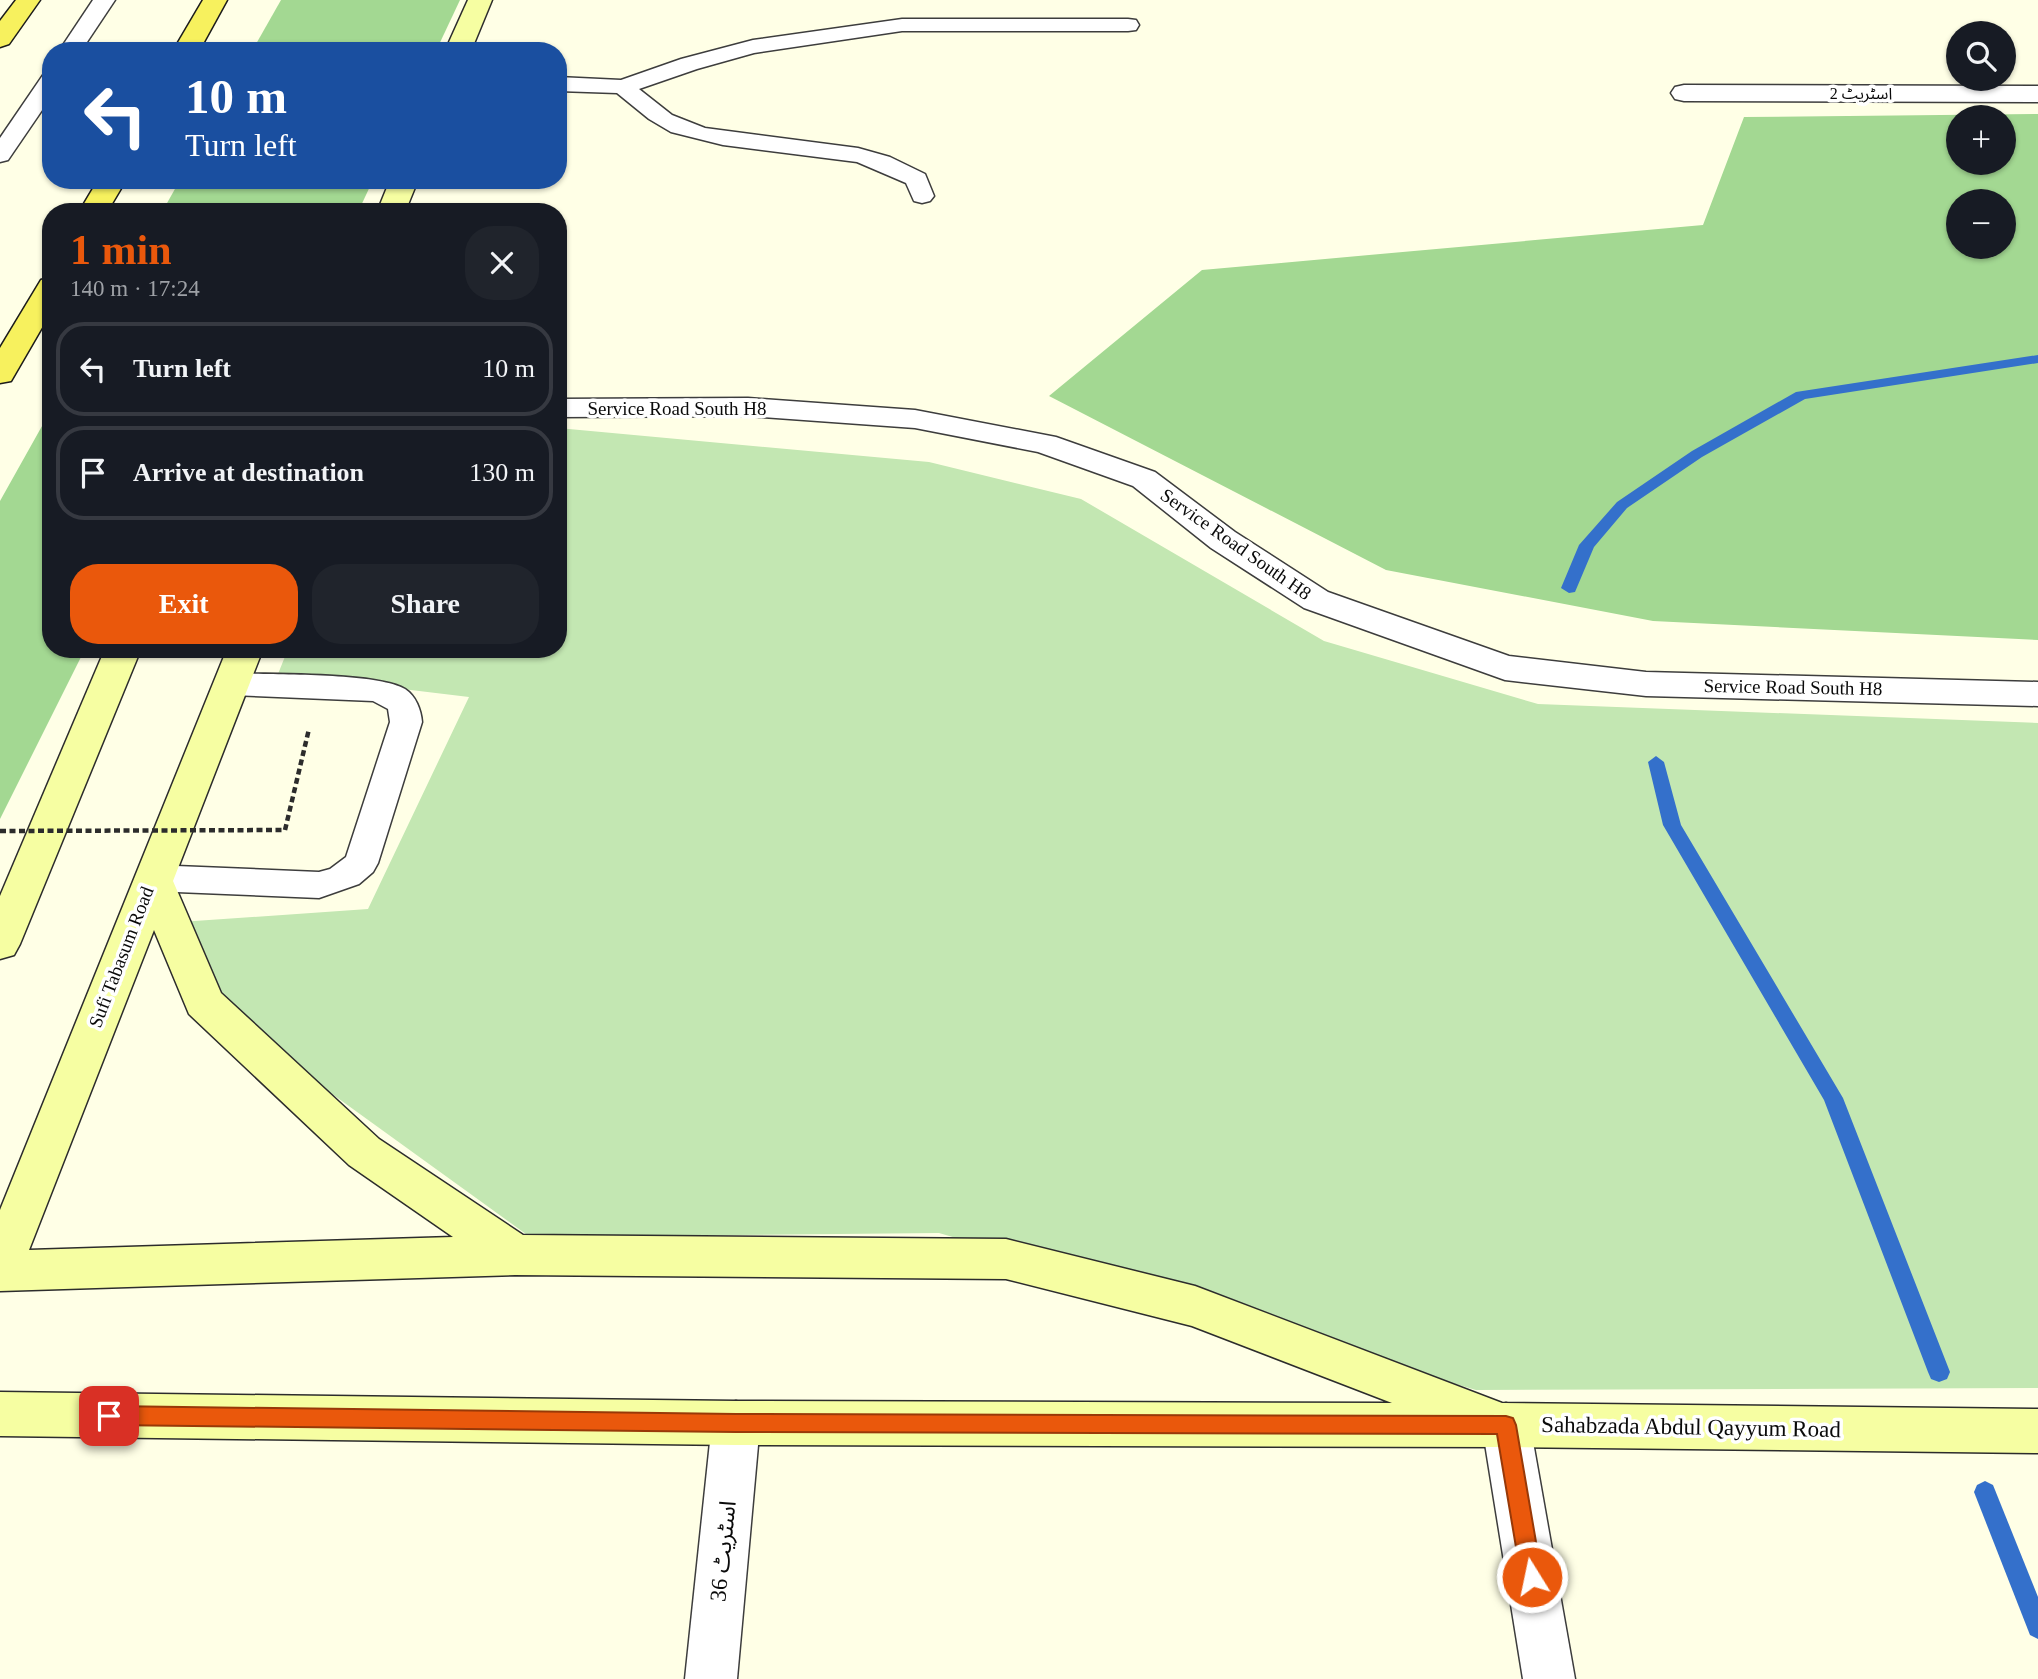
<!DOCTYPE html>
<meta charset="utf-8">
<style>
:root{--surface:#171b24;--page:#20242c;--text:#f1f3f6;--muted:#9ea1a6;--line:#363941;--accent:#ea580c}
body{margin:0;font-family:"Times New Roman","Noto Sans Arabic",serif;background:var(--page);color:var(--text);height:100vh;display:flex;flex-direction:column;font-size:26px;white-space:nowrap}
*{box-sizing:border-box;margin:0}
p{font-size:23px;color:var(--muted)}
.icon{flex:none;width:38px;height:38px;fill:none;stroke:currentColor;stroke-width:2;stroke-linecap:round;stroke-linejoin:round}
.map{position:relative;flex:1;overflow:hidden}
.drawer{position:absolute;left:42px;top:203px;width:525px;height:455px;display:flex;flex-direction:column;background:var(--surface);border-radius:28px;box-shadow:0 2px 5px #0004}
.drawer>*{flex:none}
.guide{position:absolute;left:42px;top:42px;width:525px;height:147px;border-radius:28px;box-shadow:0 2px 5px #0004;background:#1a4fa0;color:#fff;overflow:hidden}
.controls{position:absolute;left:1946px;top:21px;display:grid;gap:14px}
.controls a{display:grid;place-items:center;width:70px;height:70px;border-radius:50%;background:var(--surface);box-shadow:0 2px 5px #0004;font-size:35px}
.pin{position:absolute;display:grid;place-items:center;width:60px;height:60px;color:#fff;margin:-30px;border-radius:14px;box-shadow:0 4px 10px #0006}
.me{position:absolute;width:77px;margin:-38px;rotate:350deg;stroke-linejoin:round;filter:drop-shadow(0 0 5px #0008)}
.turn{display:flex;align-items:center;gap:24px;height:147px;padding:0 28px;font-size:32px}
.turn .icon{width:91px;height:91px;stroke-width:2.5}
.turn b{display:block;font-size:49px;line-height:60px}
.round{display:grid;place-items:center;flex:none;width:74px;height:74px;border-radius:28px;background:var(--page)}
.headline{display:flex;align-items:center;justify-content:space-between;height:119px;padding:0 28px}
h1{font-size:42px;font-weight:800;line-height:52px;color:var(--accent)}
.button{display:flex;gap:14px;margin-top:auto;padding:14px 28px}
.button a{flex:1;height:80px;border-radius:28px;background:var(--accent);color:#fff;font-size:28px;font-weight:800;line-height:80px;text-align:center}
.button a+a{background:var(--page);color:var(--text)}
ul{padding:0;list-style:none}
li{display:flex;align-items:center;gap:21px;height:94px;margin:0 14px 10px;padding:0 14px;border:4px solid var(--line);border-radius:28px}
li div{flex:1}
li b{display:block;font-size:26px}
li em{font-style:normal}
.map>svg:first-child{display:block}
.green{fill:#c3e7b2}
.forest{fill:#a3d892;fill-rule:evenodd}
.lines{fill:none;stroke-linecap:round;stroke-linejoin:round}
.stream{fill:#3470cb;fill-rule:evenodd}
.lane-casing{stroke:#3d3d3d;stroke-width:3}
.street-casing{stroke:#3d3d3d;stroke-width:3}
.secondary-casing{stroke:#2c2c2c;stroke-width:3}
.primary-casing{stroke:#1b1b1b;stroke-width:3}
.path{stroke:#2c2c2c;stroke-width:4.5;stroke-dasharray:6 3.5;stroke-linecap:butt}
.lane{fill:#fff;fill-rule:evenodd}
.street{fill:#fff;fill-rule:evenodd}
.secondary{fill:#f6fea2;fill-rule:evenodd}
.primary{fill:#f7f15e;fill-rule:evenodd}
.path-bridge{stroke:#2c2c2c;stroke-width:4.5;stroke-dasharray:6 3.5;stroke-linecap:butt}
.route{fill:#ea580c;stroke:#983908;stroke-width:2}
.labels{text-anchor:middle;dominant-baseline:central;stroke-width:7;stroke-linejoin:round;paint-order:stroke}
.far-street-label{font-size:16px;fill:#0a0a0a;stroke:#fff}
.street-label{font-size:19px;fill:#0a0a0a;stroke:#fff}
.near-street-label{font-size:23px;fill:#0a0a0a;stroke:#fff}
</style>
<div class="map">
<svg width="2038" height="1679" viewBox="0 0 2038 1679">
<rect width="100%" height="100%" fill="#ffffe6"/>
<!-- green -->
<polygon class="green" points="558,428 929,462 1081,499 1324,641 1538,704 2038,723 2038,1388 1476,1390 939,1233 530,1237 245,1031 180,922 368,909 469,697 278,674 288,649 558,649"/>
<!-- forest -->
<g class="forest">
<polygon points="281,0 460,0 436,51 252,51"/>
<path d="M2038 114V640L1653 621 1386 570 1049 396 1202 270 1703 225 1744 117ZM2004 117V163H1958V117ZM1958 201H2004V247H1958Z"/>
<polygon points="180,180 373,180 358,212 162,212"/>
<polygon points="51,410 51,649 85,649 0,819 0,501"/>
</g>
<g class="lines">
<!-- stream -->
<g class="stream">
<polygon points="2038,355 2038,363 1805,399 1702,457 1627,508 1594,547 1575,592 1569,593 1561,588 1579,545 1617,502 1692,451 1796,392"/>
<polygon points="1656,756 1664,762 1681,825 1843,1098 1950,1372 1947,1379 1939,1382 1931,1379 1928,1372 1824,1100 1663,825 1648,762"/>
<polygon points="1985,1481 1993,1485 2038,1597 2038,1639 2030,1635 1974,1492 1977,1485"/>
</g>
<!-- lane casing -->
<g class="lane-casing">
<g id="lane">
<polygon points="93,0 115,0 81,51 59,51"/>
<polygon points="902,19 1128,19 1136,20 1139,25 1136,30 1128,31 902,31 754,53 697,69 639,89 672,115 705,128 858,148 890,157 925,174 934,196 930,201 922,203 914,201 906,183 857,162 723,145 671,132 649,119 617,93 558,91 558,77 621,80 681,59 753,40"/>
<polygon points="51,73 51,97 8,160 0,162 0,138 43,75"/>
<path d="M231 673C269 675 376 672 405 689 416 696 421 710 422 722L378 863 373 872 359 884 319 898 152 891 140 887 135 878 140 869 152 865 319 872 330 869 346 857 390 722 388 709 373 701 231 695 220 691 215 684 220 677Z"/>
</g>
</g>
<!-- street casing -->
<g class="street-casing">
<g id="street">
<polygon points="1684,85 2038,86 2038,102 1684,101 1675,99 1671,93 1675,87"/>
<polygon points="748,398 915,410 1056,437 1155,472 1235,532 1328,592 1509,656 1646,672 2038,682 2038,706 1646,696 1505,680 1304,608 1211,548 1133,486 1038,452 915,428 748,416 558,417 558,399"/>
<polygon points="736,1401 753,1407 760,1423 737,1679 685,1679 712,1423 719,1407"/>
<polygon points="1506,1403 1523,1409 1530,1425 1575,1679 1523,1679 1482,1425 1489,1409"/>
</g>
</g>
<!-- secondary casing -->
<g class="secondary-casing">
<g id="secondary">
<polygon points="468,0 492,0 471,51 445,51"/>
<polygon points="390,180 418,180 405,212 377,212"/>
<polygon points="105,649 141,649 20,944 14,955 0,959 0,896"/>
<path d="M227 649H263L173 881 221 993 379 1139 523 1235 1006 1239 1195 1286 1502 1403 2038 1409V1453L1506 1447 736 1445 0 1436V1392L736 1401 1392 1403 1192 1326 1006 1279 515 1275 0 1291V1210ZM154 930 189 1014 349 1165 453 1237 29 1250Z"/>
</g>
</g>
<!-- primary casing -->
<g class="primary-casing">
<g id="primary">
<polygon points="16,0 40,0 9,44 0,47 0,21"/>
<polygon points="203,0 227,0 199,51 173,51"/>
<polygon points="98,180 126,180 107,212 79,212"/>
<polygon points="51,277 51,312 11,381 0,383 0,348 41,280"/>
</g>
</g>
<!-- path -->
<polyline class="path" points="285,830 309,729"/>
<!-- lane -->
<use href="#lane" class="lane"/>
<!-- street -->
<use href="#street" class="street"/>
<!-- secondary -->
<use href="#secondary" class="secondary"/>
<!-- primary -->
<use href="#primary" class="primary"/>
<!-- path-bridge -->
<polyline class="path-bridge" points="0,831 285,830"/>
</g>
<!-- route -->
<polygon class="route" points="109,1406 736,1414 1506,1416 1513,1418 1516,1425 1542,1577 1539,1585 1532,1588 1524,1585 1521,1577 1497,1434 736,1432 109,1425 102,1422 99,1416 102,1409"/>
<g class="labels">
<!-- far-street labels -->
<g class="far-street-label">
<text x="1861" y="93">اسٹریٹ 2</text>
</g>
<!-- street labels -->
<g class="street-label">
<text x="677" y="408">Service Road South H8</text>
<text transform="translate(1236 544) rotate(35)">Service Road South H8</text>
<text transform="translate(1793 687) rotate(1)">Service Road South H8</text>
<text transform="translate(121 957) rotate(-69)">Sufi Tabasum Road</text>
</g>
<!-- near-street labels -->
<g class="near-street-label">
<text transform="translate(1691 1427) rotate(1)">Sahabzada Abdul Qayyum Road</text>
<text transform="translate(723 1551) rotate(-84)">اسٹریٹ 36</text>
</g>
</g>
</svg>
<div class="controls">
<a><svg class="icon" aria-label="search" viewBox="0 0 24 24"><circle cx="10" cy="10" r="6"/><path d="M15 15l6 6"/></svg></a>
<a>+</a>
<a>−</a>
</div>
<div class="pin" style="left:109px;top:1416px;background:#d93025"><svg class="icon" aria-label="arrive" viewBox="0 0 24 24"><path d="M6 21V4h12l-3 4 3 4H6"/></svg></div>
<svg class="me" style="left:1532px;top:1577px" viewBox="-20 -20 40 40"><circle r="17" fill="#ea580c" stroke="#fff" stroke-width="3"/><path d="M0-11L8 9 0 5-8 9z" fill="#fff"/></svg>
<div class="guide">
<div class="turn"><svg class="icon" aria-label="left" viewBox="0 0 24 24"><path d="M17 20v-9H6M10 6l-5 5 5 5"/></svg><div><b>10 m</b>Turn left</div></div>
</div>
<section class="drawer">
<div class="headline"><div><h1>1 min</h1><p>140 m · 17:24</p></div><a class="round"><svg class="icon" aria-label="close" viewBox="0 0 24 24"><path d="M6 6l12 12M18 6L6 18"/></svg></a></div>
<ul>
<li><svg class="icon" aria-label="left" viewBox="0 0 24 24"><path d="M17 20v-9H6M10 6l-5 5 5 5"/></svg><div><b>Turn left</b></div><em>10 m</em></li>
<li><svg class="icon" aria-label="arrive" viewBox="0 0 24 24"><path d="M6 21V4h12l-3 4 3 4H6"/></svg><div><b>Arrive at destination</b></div><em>130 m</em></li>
</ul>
<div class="button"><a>Exit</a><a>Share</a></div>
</section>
</div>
